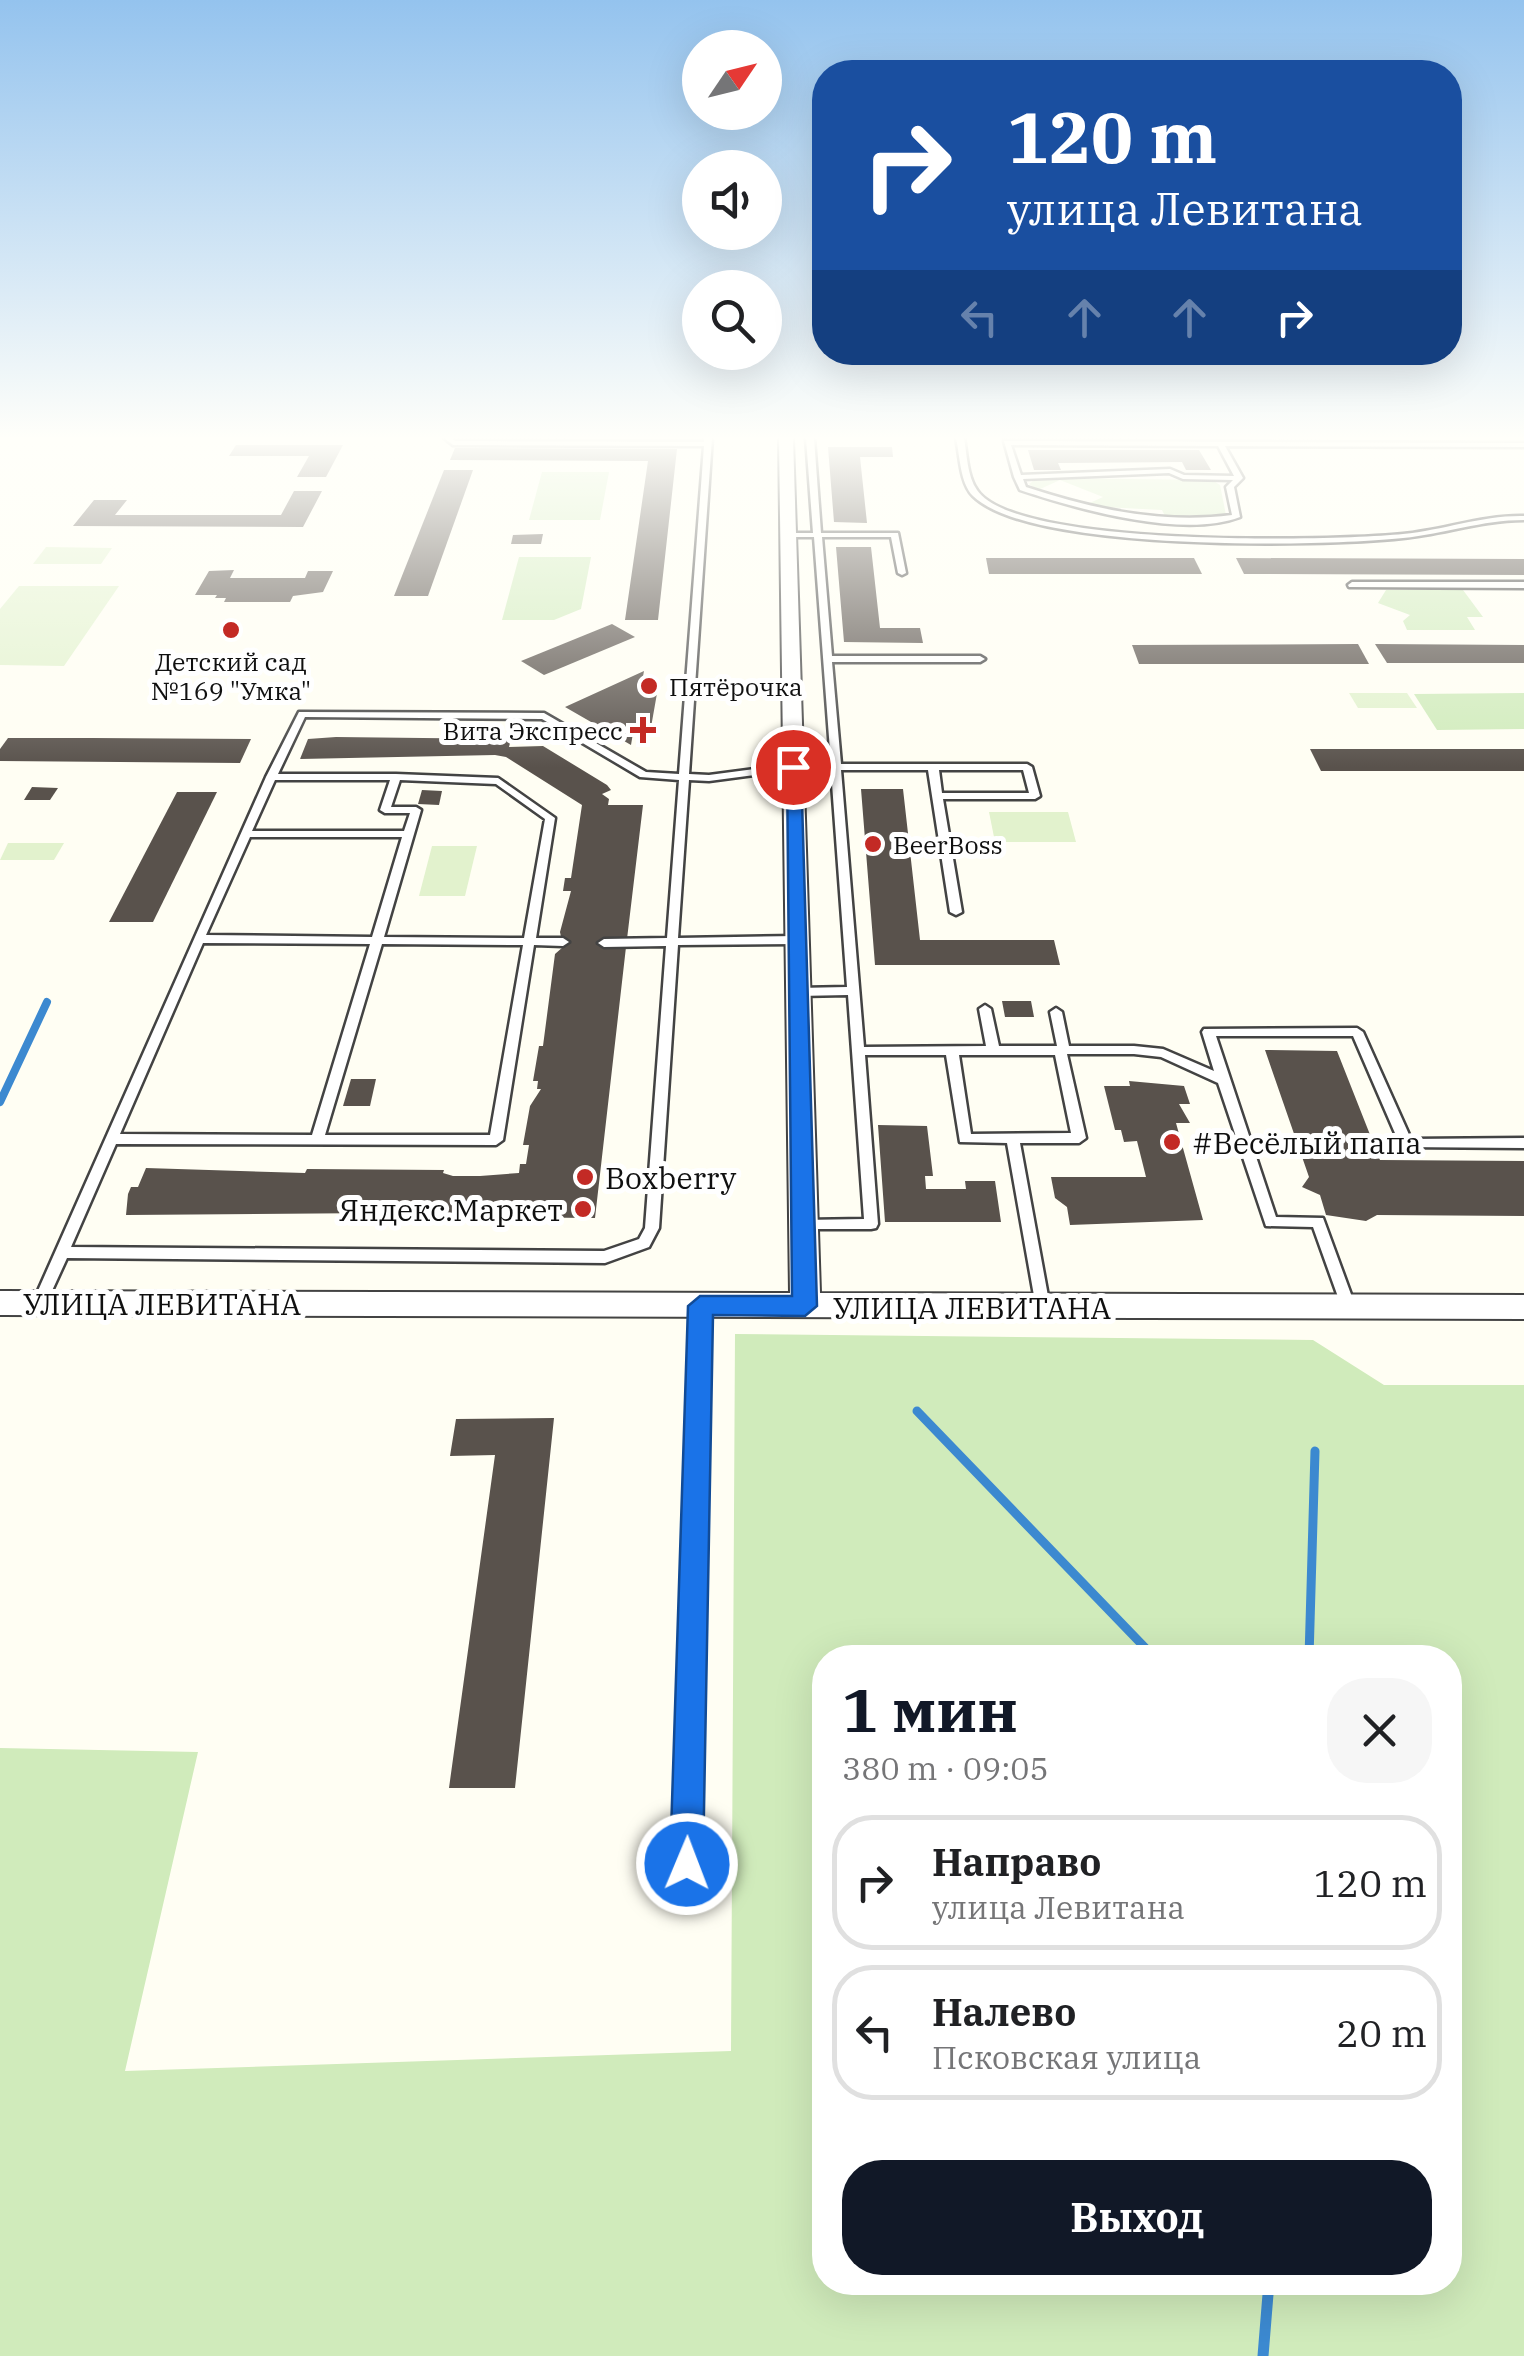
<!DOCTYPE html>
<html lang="ru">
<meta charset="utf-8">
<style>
:root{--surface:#fff;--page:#f6f6f6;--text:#202124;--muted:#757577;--line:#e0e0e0;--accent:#111827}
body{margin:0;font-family:"IBM Plex Serif",serif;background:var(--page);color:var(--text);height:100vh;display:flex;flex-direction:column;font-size:38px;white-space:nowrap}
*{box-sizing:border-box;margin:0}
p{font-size:32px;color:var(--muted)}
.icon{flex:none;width:55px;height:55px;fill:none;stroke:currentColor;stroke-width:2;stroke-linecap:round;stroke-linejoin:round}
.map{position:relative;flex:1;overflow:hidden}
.side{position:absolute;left:812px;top:1645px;width:650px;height:650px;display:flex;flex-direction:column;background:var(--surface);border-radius:40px;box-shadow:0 10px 40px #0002}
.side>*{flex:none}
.hud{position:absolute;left:812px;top:60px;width:650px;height:305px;border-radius:40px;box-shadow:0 10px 40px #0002;background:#1a4fa0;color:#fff;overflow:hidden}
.needle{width:65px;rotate:55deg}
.buttons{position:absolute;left:682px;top:30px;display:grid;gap:20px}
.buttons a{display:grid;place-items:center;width:100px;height:100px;border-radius:50%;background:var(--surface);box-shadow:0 10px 40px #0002;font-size:50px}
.pin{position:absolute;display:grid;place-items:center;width:85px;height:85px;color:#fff;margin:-42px;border:5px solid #fff;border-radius:50%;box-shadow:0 2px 10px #0007}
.me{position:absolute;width:110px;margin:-55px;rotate:1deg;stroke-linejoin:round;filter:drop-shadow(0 0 8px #0008)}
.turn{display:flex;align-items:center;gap:35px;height:210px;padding:0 30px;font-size:45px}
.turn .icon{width:130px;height:130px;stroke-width:2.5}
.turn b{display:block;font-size:70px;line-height:85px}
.lanes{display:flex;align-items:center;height:95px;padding:0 30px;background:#0003;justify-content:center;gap:50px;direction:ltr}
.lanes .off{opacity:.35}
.round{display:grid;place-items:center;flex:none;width:105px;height:105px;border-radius:40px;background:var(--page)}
.headline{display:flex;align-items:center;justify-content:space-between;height:170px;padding:0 30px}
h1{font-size:60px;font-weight:800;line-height:75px;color:var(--accent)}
.cta{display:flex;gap:20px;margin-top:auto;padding:20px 30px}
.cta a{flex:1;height:115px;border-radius:40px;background:var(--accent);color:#fff;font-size:40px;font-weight:800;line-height:115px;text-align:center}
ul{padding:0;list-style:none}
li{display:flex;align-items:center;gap:30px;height:135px;margin:0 20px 15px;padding:0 10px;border:5px solid var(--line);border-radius:40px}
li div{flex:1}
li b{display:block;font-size:38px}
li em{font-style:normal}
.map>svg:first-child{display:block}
.green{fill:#d0ebbb;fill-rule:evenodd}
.pitch{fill:#e2f2cd}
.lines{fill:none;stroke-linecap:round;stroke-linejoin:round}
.stream-far2{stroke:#3c89d0;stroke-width:8}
.stream-far1{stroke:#3c89d0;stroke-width:9}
.stream{stroke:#3c89d0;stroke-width:11}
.building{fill:#59524c}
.service-casing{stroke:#434343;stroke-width:5}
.minor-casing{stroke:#434343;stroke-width:4}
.service{fill:#fff;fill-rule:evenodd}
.minor{fill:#fff;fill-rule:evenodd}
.route{fill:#1a73e8;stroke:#114b97;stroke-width:2.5}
.poi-dot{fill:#c32a25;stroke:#fff;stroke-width:4}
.labels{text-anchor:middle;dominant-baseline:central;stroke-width:10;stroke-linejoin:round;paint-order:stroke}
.far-poi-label{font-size:25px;fill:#101010;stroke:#fff;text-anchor:start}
.poi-label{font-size:30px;fill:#101010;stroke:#fff;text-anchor:start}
.street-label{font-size:30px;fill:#101010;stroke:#fff}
</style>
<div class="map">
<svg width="1524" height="2356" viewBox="0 0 1524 2356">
<rect width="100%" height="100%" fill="#fffef3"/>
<!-- green -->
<g class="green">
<polygon points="542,472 609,472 600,520 529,520"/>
<polygon points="1037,478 1212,480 1220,485 1226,515 1165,516 1162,510 1083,506 1103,497 1060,480 1038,490 1029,484"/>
<polygon points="519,557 591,557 581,609 554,620 502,620"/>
<polygon points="1386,590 1463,590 1483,617 1467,617 1475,630 1407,630 1403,621 1410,615 1378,603"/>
<polygon points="1524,693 1524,729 1437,730 1414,694"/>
<path d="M735 1334 1313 1340 1384 1385H1524V2356H0V1748L198 1752 125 2071 731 2051ZM825 1658H1450V2282H825Z"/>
</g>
<!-- pitch -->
<g class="pitch">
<polygon points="46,547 112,548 101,564 33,564"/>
<polygon points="19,586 119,586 64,666 0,665 0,609"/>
<polygon points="1349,693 1407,693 1417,708 1358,708"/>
<polygon points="989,812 1068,812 1076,842 995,842"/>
<polygon points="8,843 64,843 54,860 0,860"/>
<polygon points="432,846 477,846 465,896 419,896"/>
</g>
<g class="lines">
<!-- stream-far2 -->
<polyline class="stream-far2" points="0,1102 47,1002"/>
<!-- stream-far1 -->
<g class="stream-far1">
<polyline points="917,1411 1155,1658"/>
<polyline points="1309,1658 1315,1451"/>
</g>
<!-- stream -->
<polyline class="stream" points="1263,2356 1269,2282"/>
</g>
<!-- building -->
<g class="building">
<polygon points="236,445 343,445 326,477 297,477 309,456 229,456"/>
<polygon points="828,447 892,447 893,457 860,457 867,523 834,522"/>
<polygon points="455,448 677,449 658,620 625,620 648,461 450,460"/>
<polygon points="1028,450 1199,450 1211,470 1186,470 1182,462 1058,463 1061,470 1034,470"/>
<polygon points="444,470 473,470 428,596 394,596"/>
<polygon points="294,491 322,491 303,527 73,526 94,500 127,500 115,515 281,515"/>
<polygon points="543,534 541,544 511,544 513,535"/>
<polygon points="836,547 871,547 880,628 920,628 923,643 844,642"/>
<polygon points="986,558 1194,558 1202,574 989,574"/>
<polygon points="1236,558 1524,559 1524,575 1244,574"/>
<polygon points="234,570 230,578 305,578 308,571 333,571 323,592 293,596 290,602 224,602 226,598 215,598 217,595 195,595 209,571"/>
<polygon points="612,624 635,637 544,675 521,661"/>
<polygon points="1358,644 1369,664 1139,664 1132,645"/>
<polygon points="1375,644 1524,645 1524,663 1387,663"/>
<polygon points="644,671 642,682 659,682 650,733 633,733 631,745 565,707"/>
<polygon points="336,737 511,739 509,747 543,746 607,785 611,790 602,794 609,799 608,805 643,805 627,939 604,939 603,947 626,947 595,1218 460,1217 461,1213 446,1213 433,1217 378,1216 379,1213 126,1215 128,1194 131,1187 138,1187 146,1168 305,1173 307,1169 444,1170 443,1173 453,1176 480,1176 519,1173 520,1164 526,1164 529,1145 523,1145 530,1106 541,1089 537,1089 538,1081 533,1081 539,1046 543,1046 555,954 563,947 560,932 571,891 563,891 565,878 571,878 582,805 506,757 495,755 300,759 308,739"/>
<polygon points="8,738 93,738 251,739 240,763 0,761 0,749"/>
<polygon points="1310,749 1524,749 1524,771 1321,771"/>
<polygon points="32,787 58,788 50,800 24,800"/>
<polygon points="861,789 903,789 920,940 1054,940 1060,965 875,965"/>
<polygon points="422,790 442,791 439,805 418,804"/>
<polygon points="177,792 217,792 153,922 109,922"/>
<polygon points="1002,1001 1031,1001 1034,1017 1005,1017"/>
<polygon points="1265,1050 1337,1051 1380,1160 1524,1161 1524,1216 1377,1215 1366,1221 1326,1215 1320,1195 1302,1187 1309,1177"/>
<polygon points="351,1079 376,1079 370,1106 343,1106"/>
<polygon points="1129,1081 1184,1086 1190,1104 1179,1104 1190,1123 1176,1123 1203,1220 1070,1225 1067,1207 1055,1198 1051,1177 1146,1177 1137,1141 1124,1142 1121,1130 1115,1130 1104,1086 1130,1086"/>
<polygon points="878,1125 927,1126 933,1176 925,1176 926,1189 966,1189 965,1181 995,1181 1001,1222 885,1222"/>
<polygon points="554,1418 515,1788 449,1788 495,1455 450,1456 456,1419"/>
</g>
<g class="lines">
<!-- service casing -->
<g class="service-casing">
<g id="service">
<path d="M444 438H452L455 441 704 442V438H712L689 774 709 775 793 764H831L814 537H788L784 535 788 533H813L806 438H814L821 533H898L906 573 902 575 898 573 891 537H822L832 656H980L985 659 980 662H832L841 764H1027L1032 767 1040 796 1035 799H943L962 912 956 915 950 912 928 770H841L864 1047 986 1046 979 1009 985 1005 991 1009 999 1046H1057L1050 1012 1056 1008 1062 1012 1069 1046H1134L1163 1049 1214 1071 1202 1032 1204 1029 1357 1028 1363 1032 1411 1139 1524 1138V1148L1401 1147 1353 1036H1216L1276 1217 1323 1218 1356 1308 1354 1312 1349 1314 1344 1312 1342 1308 1313 1227 1266 1226 1218 1083 1161 1057 1134 1054H1067L1086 1138 1079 1143H1020L1050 1307 1048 1311 1043 1313 1038 1311 1036 1307 1007 1143 960 1142 946 1055H865L878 1224 876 1228 871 1229H798L796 1225 798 1221 803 1220 864 1219 848 995 798 996 792 992 798 988 847 987 831 770H793L709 781 689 780 678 938 797 936 803 940 797 944 678 945 659 1228 649 1247 605 1263 67 1258 45 1306 40 1308 35 1306 33 1302 266 777 299 712 544 713 646 772 679 774 704 446 453 445ZM305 717 542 719 640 777 679 780 667 938 604 939 598 943 604 947 666 946 645 1228 639 1239 604 1251 71 1247 116 1144 496 1145 503 1140 534 945 563 946 569 942 563 938H536L555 818 498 778 396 774H278ZM939 770H1023L1029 793H942ZM275 780H390L380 810 385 813H410L404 831H252ZM400 780 496 784 545 819 524 938 384 937 421 810 416 807H391ZM250 837H402L372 937 206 935ZM203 943 370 944 312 1135 120 1134ZM382 944 523 945 490 1135H325ZM959 1055H1055L1071 1133 971 1134Z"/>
<path d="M956 438H964C967 454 967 476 977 490 1015 548 1333 541 1403 534 1444 530 1483 515 1524 516V520C1482 520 1444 534 1403 538 1321 547 1030 552 973 496 960 483 960 456 956 438Z"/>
<path d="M1004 441 1524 443V447L1225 446 1243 478 1234 487 1240 517C1183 539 1077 509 1020 490L1014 477ZM1011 445 1218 446 1234 476 1184 475 1170 469 1021 475ZM1169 473 1183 479 1233 480 1226 487 1232 515C1161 524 1093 509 1026 487L1023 479Z"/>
<polygon points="1352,582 1524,582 1524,588 1349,587 1348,585"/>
<polygon points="701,1299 706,1301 708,1305 697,1864 694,1871 687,1874 680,1871 677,1864 694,1305 696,1301"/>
</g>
</g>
<!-- minor casing -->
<g class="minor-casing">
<polygon id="minor" points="779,438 793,438 820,1293 1524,1295 1524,1319 0,1315 0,1291 790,1293"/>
</g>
<!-- service -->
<use href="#service" class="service"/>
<!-- minor -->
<use href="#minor" class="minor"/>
</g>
<!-- sky -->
<linearGradient id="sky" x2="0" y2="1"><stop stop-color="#94c3ee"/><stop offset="0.57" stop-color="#fffffa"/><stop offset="1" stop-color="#fffffa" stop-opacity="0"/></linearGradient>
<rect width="1524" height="768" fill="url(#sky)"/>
<!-- route -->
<polygon class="route" points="787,764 801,767 817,1306 805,1316 713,1315 703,1864 698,1875 687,1880 675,1875 670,1864 688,1306 700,1296 792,1296"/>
<!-- markers -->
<g class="poi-dot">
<circle cx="231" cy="630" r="10"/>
<circle cx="649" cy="686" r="10"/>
<path d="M638 715h10v10h10v10h-10v10h-10v-10h-10v-10h10z"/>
<circle cx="873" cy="844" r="10"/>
<circle cx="1172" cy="1142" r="10"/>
<circle cx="585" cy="1177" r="10"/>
<circle cx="583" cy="1209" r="10"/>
</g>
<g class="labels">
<!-- far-poi labels -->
<g class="far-poi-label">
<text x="231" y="661" text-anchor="middle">Детский сад<tspan x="231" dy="29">№169 "Умка"</tspan></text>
<text x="669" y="686">Пятёрочка</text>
<text x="623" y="730" text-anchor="end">Вита Экспресс</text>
<text x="893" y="844">BeerBoss</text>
</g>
<!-- poi labels -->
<g class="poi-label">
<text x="1192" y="1142">#Весёлый папа</text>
<text x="605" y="1177">Boxberry</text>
<text x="563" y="1209" text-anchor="end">Яндекс.Маркет</text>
</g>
<!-- street labels -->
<g class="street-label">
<text x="162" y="1303">УЛИЦА ЛЕВИТАНА</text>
<text x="972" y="1307">УЛИЦА ЛЕВИТАНА</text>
</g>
</g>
</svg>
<div class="buttons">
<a><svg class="needle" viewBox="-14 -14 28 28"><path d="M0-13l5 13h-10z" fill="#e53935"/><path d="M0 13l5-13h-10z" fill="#757577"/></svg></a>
<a><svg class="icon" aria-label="sound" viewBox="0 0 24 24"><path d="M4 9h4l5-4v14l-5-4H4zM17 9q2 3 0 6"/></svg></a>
<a><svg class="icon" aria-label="search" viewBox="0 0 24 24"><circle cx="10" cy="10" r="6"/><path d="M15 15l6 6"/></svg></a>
</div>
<div class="pin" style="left:793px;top:767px;background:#d93025"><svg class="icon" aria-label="arrive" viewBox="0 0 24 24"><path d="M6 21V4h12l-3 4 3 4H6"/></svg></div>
<svg class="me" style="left:687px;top:1864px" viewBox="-20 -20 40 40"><circle r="17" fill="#1a73e8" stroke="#fff" stroke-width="3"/><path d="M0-11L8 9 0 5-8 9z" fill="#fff"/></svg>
<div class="hud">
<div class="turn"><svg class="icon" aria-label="right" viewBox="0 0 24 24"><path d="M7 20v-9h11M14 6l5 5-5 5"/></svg><div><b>120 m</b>улица Левитана</div></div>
<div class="lanes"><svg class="icon off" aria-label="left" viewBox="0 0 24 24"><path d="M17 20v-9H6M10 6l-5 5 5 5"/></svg><svg class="icon off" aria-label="ahead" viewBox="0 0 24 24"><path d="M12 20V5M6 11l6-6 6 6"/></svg><svg class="icon off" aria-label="ahead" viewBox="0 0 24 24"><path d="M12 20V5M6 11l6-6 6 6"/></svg><svg class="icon" aria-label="right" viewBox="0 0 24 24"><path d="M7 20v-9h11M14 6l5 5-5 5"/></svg></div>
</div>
<section class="side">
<div class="headline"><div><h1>1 мин</h1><p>380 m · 09:05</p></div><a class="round"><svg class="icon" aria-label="close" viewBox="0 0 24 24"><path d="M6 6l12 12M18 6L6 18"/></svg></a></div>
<ul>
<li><svg class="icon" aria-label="right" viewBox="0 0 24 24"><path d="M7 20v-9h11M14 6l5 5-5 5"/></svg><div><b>Направо</b><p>улица Левитана</p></div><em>120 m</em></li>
<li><svg class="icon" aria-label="left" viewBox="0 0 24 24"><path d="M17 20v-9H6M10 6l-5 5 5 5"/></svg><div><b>Налево</b><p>Псковская улица</p></div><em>20 m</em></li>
</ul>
<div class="cta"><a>Выход</a></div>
</section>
</div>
